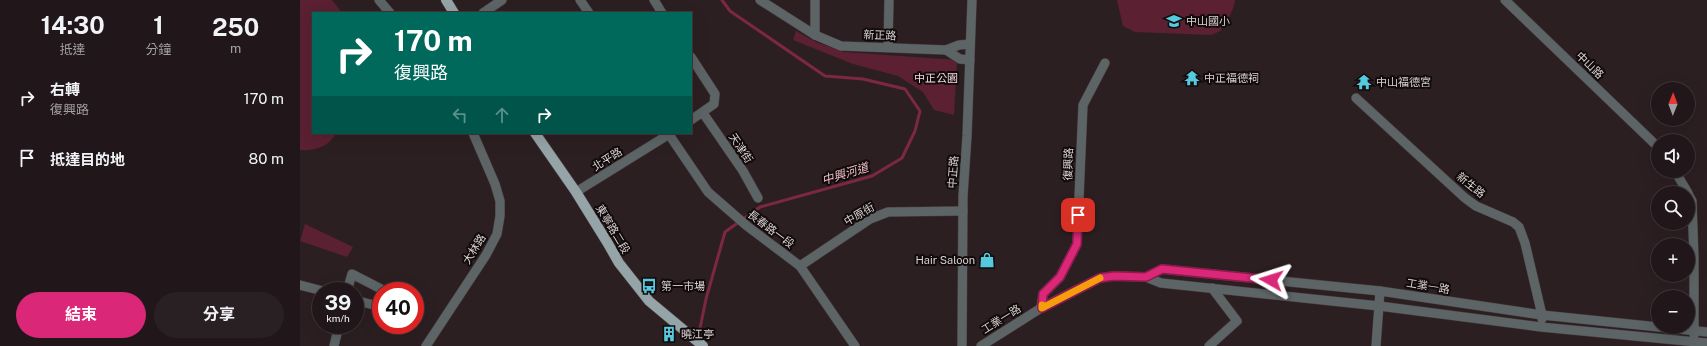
<!DOCTYPE html>
<html lang="zh-TW">
<meta charset="utf-8">
<style>
:root{--surface:#21171a;--page:#292023;--text:#f1f3f6;--muted:#a29fa2;--line:#3e3639;--accent:#db2777}
body{margin:0;font-family:"Public Sans","Noto Sans TC",sans-serif;background:var(--page);color:var(--text);height:100vh;display:flex;flex-direction:column;font-size:15px;white-space:nowrap}
*{box-sizing:border-box;margin:0}
p{font-size:13px;color:var(--muted)}
.icon{flex:none;width:22px;height:22px;fill:none;stroke:currentColor;stroke-width:2;stroke-linecap:round;stroke-linejoin:round}
.map{position:relative;flex:1;overflow:hidden}
.drawer{display:flex;flex-direction:column;background:var(--surface);width:300px}
.drawer>*{flex:none}
.guide{position:absolute;left:12px;top:12px;width:380px;height:122px;border-radius:0px;box-shadow:0 4px 16px #0002,0 0 0 1px var(--line);background:#00695c;color:#fff;overflow:hidden}
.needle{width:26px;rotate:1deg}
.buttons{position:absolute;left:1351px;top:82px;display:grid;gap:8px}
.buttons a{display:grid;place-items:center;width:44px;height:44px;border-radius:50%;background:var(--surface);box-shadow:0 4px 16px #0002,0 0 0 1px var(--line);font-size:20px}
.speed{position:absolute;left:12px;top:282px;display:flex;gap:8px;font-size:20px;font-weight:700;text-align:center}
.speed>*{display:grid;place-content:center;width:52px;height:52px;border-radius:50%;background:var(--surface);box-shadow:0 4px 16px #0002,0 0 0 1px var(--line);line-height:1}
.speed small{font-size:10px;font-weight:400}
.speed .limit{border:6px solid #d22;background:#fff;color:#111}
.pin{position:absolute;display:grid;place-items:center;width:34px;height:34px;color:#fff;margin:-17px;border-radius:8px;box-shadow:0 2px 6px #0006}
.me{position:absolute;width:44px;margin:-22px;rotate:276deg;stroke-linejoin:round;filter:drop-shadow(0 0 3px #0008)}
.turn{display:flex;align-items:center;gap:14px;height:84px;padding:0 16px;font-size:18px}
.turn .icon{width:52px;height:52px;stroke-width:2.5}
.turn b{display:block;font-size:28px;line-height:34px}
.lanes{display:flex;align-items:center;height:38px;padding:0 16px;background:#0003;justify-content:center;gap:20px;direction:ltr}
.lanes .off{opacity:.35}
.eta{display:flex;justify-content:space-evenly;align-items:center;height:68px;text-align:center}
.eta b{font-size:24px;font-weight:700;line-height:28px}
.action{display:flex;gap:8px;margin-top:auto;padding:8px 16px}
.action a{flex:1;height:46px;border-radius:24px;background:var(--accent);color:#fff;font-size:16px;font-weight:700;line-height:46px;text-align:center}
.action a+a{background:var(--page);color:var(--text)}
ul{padding:0;list-style:none}
li{display:flex;align-items:center;gap:12px;height:60px;padding:0 16px}
li div{flex:1}
li b{display:block;font-size:15px}
li em{font-style:normal}
main{display:flex;flex:1;min-height:0}
.map>svg:first-child{display:block}
.green{fill:#5b2032}
.lines{fill:none;stroke-linecap:round;stroke-linejoin:round}
.stream{stroke:#7d2843;stroke-width:3}
.minor-casing{stroke:#483b3e;stroke-width:10}
.major-casing{stroke:#483b3e;stroke-width:11}
.minor{stroke:#5c6465;stroke-width:9}
.major{stroke:#95a4a7;stroke-width:10}
.route-casing{stroke:#8e194d;stroke-width:10}
.route{stroke:#db2777;stroke-width:7}
.slow{stroke:#f59e0b;stroke-width:7}
.labels{text-anchor:middle;dominant-baseline:central;stroke-width:4;stroke-linejoin:round;paint-order:stroke}
.poi-label{font-size:11px;fill:#dad1d2;stroke:#110b0c;text-anchor:start}
.street-label{font-size:11px;fill:#dad1d2;stroke:#110b0c}
.park-label{font-size:11px;fill:#f2d7dc;stroke:#110b0c}
.water-label{font-size:12px;font-style:italic;fill:#f1bec8;stroke:#110b0c}
</style>
<main>
<section class="drawer">
<div class="eta">
<div><b>14:30</b><p>抵達</p></div>
<div><b>1</b><p>分鐘</p></div>
<div><b>250</b><p>m</p></div>
</div>
<ul>
<li><svg class="icon" aria-label="right" viewBox="0 0 24 24"><path d="M7 20v-9h11M14 6l5 5-5 5"/></svg><div><b>右轉</b><p>復興路</p></div><em>170 m</em></li>
<li><svg class="icon" aria-label="arrive" viewBox="0 0 24 24"><path d="M6 21V4h12l-3 4 3 4H6"/></svg><div><b>抵達目的地</b></div><em>80 m</em></li>
</ul>
<div class="action"><a>結束</a><a>分享</a></div>
</section>
<div class="map">
<svg width="1407" height="346" viewBox="0 0 1407 346">
<rect width="100%" height="100%" fill="#2c1f22"/>
<!-- green -->
<g class="green">
<path d="M0 0H32L42 13H13V133H36C29 147 15 151 0 150Z"/>
<path d="M817 0H935C935 7 925 27 920 31 917 33 913 34 911 35L835 32 823 26Z"/>
<polygon points="496,31 516,42 544,52 657,60 654,115 634,110 623,92 598,76 553,64 493,40"/>
<polygon points="5,224 53,247 47,257 0,241"/>
</g>
<g class="lines">
<!-- stream -->
<polyline class="stream" points="398,338 406,299 425,232 460,207 572,176 602,158 615,131 620,111 605,89 563,79 525,76 430,11 422,0"/>
<!-- minor casing -->
<g class="minor-casing">
<g id="minor">
<polyline points="79,0 90,13"/>
<polyline points="280,0 289,13"/>
<polyline points="354,0 362,13"/>
<polyline points="460,0 515,35 541,46 646,50 659,45 670,44"/>
<polyline points="1205,0 1358,147"/>
<polyline points="183,13 202,0"/>
<polyline points="515,35 515,0"/>
<polyline points="588,47 589,0"/>
<polyline points="646,50 660,59 670,60"/>
<polyline points="391,57 415,94 414,104 391,120"/>
<polyline points="1056,98 1165,198 1176,206 1213,222 1219,227 1225,243 1242,315 1242,319"/>
<polyline points="403,113 443,171 458,198"/>
<polyline points="368,133 408,192 447,226 500,266 555,346"/>
<polyline points="1375,171 1388,193"/>
<polyline points="276,192 371,133"/>
<polyline points="1388,194 1392,201 1394,258 1394,335"/>
<polyline points="500,266 570,219 588,212 663,211"/>
<polyline points="846,277 862,269 1080,291 1242,315 1407,332"/>
<polyline points="0,285 23,291"/>
<polyline points="47,291 52,274 85,291"/>
<polyline points="55,300 81,307"/>
<polyline points="741,308 743,294 760,277 777,244 783,105 805,63"/>
<polyline points="34,346 39,325"/>
<polyline points="126,346 186,255 197,234 200,216 200,201 195,184 173,133"/>
<polyline points="662,346 663,196 667,136 672,0"/>
<polyline points="681,346 741,308 800,278 814,276 846,277 861,283 1079,306 1241,327 1407,343"/>
<polyline points="909,346 937,321 912,288"/>
<polyline points="1076,346 1080,291"/>
</g>
</g>
<!-- major casing -->
<g class="major-casing">
<g id="major">
<polyline points="146,0 154,13"/>
<polyline points="235,133 276,192 307,242 319,263 349,301 403,346"/>
</g>
</g>
<!-- minor -->
<use href="#minor" class="minor"/>
<!-- major -->
<use href="#major" class="major"/>
</g>
<g class="lines">
<!-- route casing -->
<g class="route-casing">
<polyline id="route" points="778,215 777,244 760,277 743,294 742,308 800,278 814,276 846,277 862,269 971,280"/>
</g>
<!-- route -->
<use href="#route" class="route"/>
<!-- slow -->
<polyline class="slow" points="742,305 742,308 800,278"/>
</g>
<!-- icons -->
<defs>
<g id="school-bare" transform="scale(1.2)"><path d="M0-5L7-2L0 1L-7-2ZM-4 1L0 2.5L4 1V4Q0 6-4 4Z" fill="#55cadf" stroke="#110b0c" stroke-width="2.5" paint-order="stroke"/></g>
<g id="temple-bare" transform="scale(1.2)"><path d="M0-6L5-2H3V0L6.5 2.5H4V6H1.5V3h-3V6H-4V2.5H-6.5L-3 0V-2H-5Z" fill="#55cadf" stroke="#110b0c" stroke-width="2.5" paint-order="stroke"/></g>
<g id="shop-bare" transform="scale(1.2)"><path d="M-5-2.5h2.3a2.7 3.5 0 0 1 5.4 0H5L5.5 6h-11ZM-1.5-2.5h3a1.5 2.3 0 0 0-3 0Z" fill="#55cadf" stroke="#110b0c" stroke-width="2.5" paint-order="stroke"/></g>
<g id="bus-bare" transform="scale(1.2)"><path d="M-5-6H5V4H4V6H2V4H-2V6H-4V4H-5ZM-3.5-4V0h7V-4ZM-3.5 1.2v1.5H-2V1.2ZM2 1.2v1.5H3.5V1.2Z" fill="#55cadf" stroke="#110b0c" stroke-width="2.5" paint-order="stroke"/></g>
<g id="building-bare" transform="scale(1.2)"><path d="M-4-6H4V6H1V3H-1V6H-4ZM-2.5-4.3h1.7v1.8h-1.7ZM.8-4.3h1.7v1.8H.8ZM-2.5-1h1.7V.8h-1.7ZM.8-1h1.7V.8H.8Z" fill="#55cadf" stroke="#110b0c" stroke-width="2.5" paint-order="stroke"/></g>
</defs>
<g fill-rule="evenodd">
<use href="#school-bare" x="874" y="21"/>
<use href="#temple-bare" x="892" y="78"/>
<use href="#temple-bare" x="1064" y="82"/>
<use href="#shop-bare" x="687" y="260"/>
<use href="#bus-bare" x="349" y="286"/>
<use href="#building-bare" x="369" y="334"/>
</g>
<g class="labels">
<!-- poi labels -->
<g class="poi-label">
<text x="886" y="21">中山國小</text>
<text x="904" y="78">中正福德祠</text>
<text x="1076" y="82">中山福德宮</text>
<text x="675" y="260" text-anchor="end">Hair Saloon</text>
<text x="361" y="286">第一市場</text>
<text x="381" y="334">曉江亭</text>
</g>
<!-- street labels -->
<g class="street-label">
<text transform="translate(580 35) rotate(2)">新正路</text>
<text transform="translate(1290 65) rotate(44)">中山路</text>
<text transform="translate(441 148) rotate(56)">天津街</text>
<text transform="translate(307 159) rotate(-32)">北平路</text>
<text transform="translate(768 164) rotate(-88)">復興路</text>
<text transform="translate(653 172) rotate(-86)">中正路</text>
<text transform="translate(1171 185) rotate(39)">新生路</text>
<text transform="translate(559 214) rotate(-30)">中原街</text>
<text transform="translate(313 229) rotate(59)">東寧路二段</text>
<text transform="translate(471 229) rotate(37)">長春路一段</text>
<text transform="translate(174 249) rotate(-58)">大林路</text>
<text transform="translate(1128 286) rotate(9)">工業一路</text>
<text transform="translate(701 319) rotate(-32)">工業一路</text>
</g>
<!-- park labels -->
<g class="park-label">
<text x="636" y="78">中正公園</text>
</g>
<!-- water labels -->
<g class="water-label">
<text transform="translate(545 174) rotate(-17)">中興河道</text>
</g>
</g>
</svg>
<div class="buttons">
<a><svg class="needle" viewBox="-14 -14 28 28"><path d="M0-13l5 13h-10z" fill="#e53935"/><path d="M0 13l5-13h-10z" fill="#a29fa2"/></svg></a>
<a><svg class="icon" aria-label="sound" viewBox="0 0 24 24"><path d="M4 9h4l5-4v14l-5-4H4zM17 9q2 3 0 6"/></svg></a>
<a><svg class="icon" aria-label="search" viewBox="0 0 24 24"><circle cx="10" cy="10" r="6"/><path d="M15 15l6 6"/></svg></a>
<a>+</a>
<a>−</a>
</div>
<div class="speed"><div>39<small>km/h</small></div><div class="limit">40</div></div>
<div class="pin" style="left:778px;top:215px;background:#d93025"><svg class="icon" aria-label="arrive" viewBox="0 0 24 24"><path d="M6 21V4h12l-3 4 3 4H6"/></svg></div>
<svg class="me" style="left:971px;top:280px" viewBox="-20 -20 40 40"><path d="M0-17L14 15 0 8-14 15z" fill="#db2777" stroke="#fff" stroke-width="4"/></svg>
<div class="guide">
<div class="turn"><svg class="icon" aria-label="right" viewBox="0 0 24 24"><path d="M7 20v-9h11M14 6l5 5-5 5"/></svg><div><b>170 m</b>復興路</div></div>
<div class="lanes"><svg class="icon off" aria-label="left" viewBox="0 0 24 24"><path d="M17 20v-9H6M10 6l-5 5 5 5"/></svg><svg class="icon off" aria-label="ahead" viewBox="0 0 24 24"><path d="M12 20V5M6 11l6-6 6 6"/></svg><svg class="icon" aria-label="right" viewBox="0 0 24 24"><path d="M7 20v-9h11M14 6l5 5-5 5"/></svg></div>
</div>
</div>
</main>
